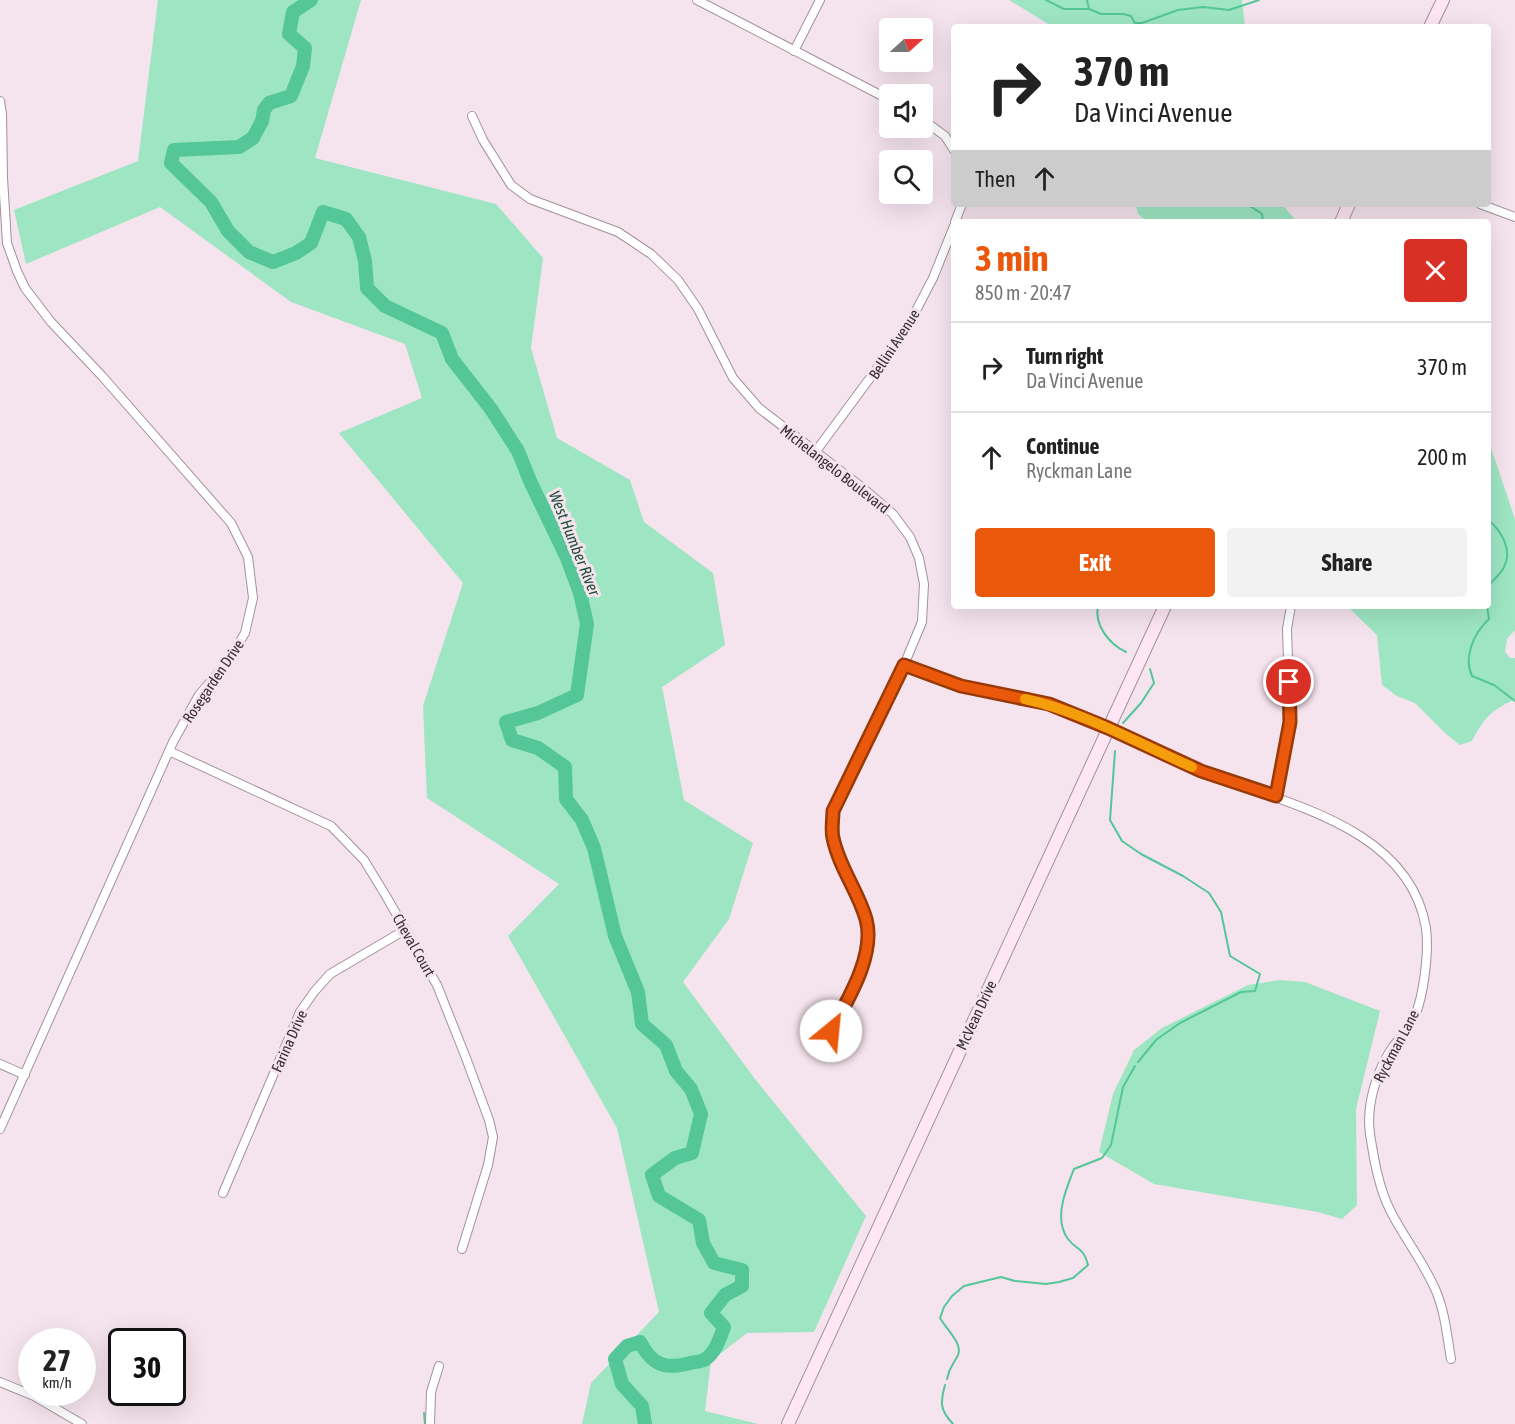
<!DOCTYPE html>
<meta charset="utf-8">
<style>
:root{--surface:#fff;--page:#f2f2f2;--text:#222;--muted:#767676;--line:#e0e0e0;--accent:#ea580c}
body{margin:0;font-family:"Asap Condensed",sans-serif;background:var(--page);color:var(--text);height:100vh;display:flex;flex-direction:column;font-size:22px;white-space:nowrap}
*{box-sizing:border-box;margin:0}
p{font-size:20px;color:var(--muted)}
.icon{flex:none;width:33px;height:33px;fill:none;stroke:currentColor;stroke-width:2;stroke-linecap:round;stroke-linejoin:round}
.map{position:relative;flex:1;overflow:hidden}
.side{position:absolute;left:951px;top:219px;width:540px;height:390px;display:flex;flex-direction:column;background:var(--surface);border-radius:6px;box-shadow:0 6px 24px #0002}
.side>*{flex:none}
.top-card{position:absolute;left:951px;top:24px;width:540px;height:183px;border-radius:6px;box-shadow:0 6px 24px #0002;background:#fff;color:var(--text);overflow:hidden}
.needle{width:39px;rotate:69deg}
.fabs{position:absolute;left:879px;top:18px;display:grid;gap:12px}
.fabs a{display:grid;place-items:center;width:54px;height:54px;border-radius:6px;background:var(--surface);box-shadow:0 6px 24px #0002;font-size:30px}
.speed{position:absolute;left:18px;top:1328px;display:flex;gap:12px;font-size:30px;font-weight:700;text-align:center}
.speed>*{display:grid;place-content:center;width:78px;height:78px;border-radius:50%;background:var(--surface);box-shadow:0 6px 24px #0002;line-height:1}
.speed small{font-size:15px;font-weight:400}
.speed .limit{border:3px solid #111;border-radius:9px;background:#fff;color:#111}
.pin{position:absolute;display:grid;place-items:center;width:51px;height:51px;color:#fff;margin:-26px;border:3px solid #fff;border-radius:50%;box-shadow:0 2px 6px #0007}
.me{position:absolute;width:66px;margin:-33px;rotate:28deg;stroke-linejoin:round;filter:drop-shadow(0 0 4px #0008)}
.turn{display:flex;align-items:center;gap:21px;height:126px;padding:0 24px;font-size:27px}
.turn .icon{width:78px;height:78px;stroke-width:2.5}
.turn b{display:block;font-size:42px;line-height:51px}
.then{display:flex;align-items:center;height:57px;padding:0 24px;background:#0003;gap:12px;font-size:22px}
.round{display:grid;place-items:center;flex:none;width:63px;height:63px;border-radius:6px;background:var(--page)}
.summary{display:flex;align-items:center;justify-content:space-between;height:102px;padding:0 24px}
h1{font-size:36px;font-weight:700;line-height:45px;color:var(--accent)}
.cta{display:flex;gap:12px;margin-top:auto;padding:12px 24px}
.cta a{flex:1;height:69px;border-radius:6px;background:var(--accent);color:#fff;font-size:24px;font-weight:700;line-height:69px;text-align:center}
.cta a+a{background:var(--page);color:var(--text)}
ul{padding:0;list-style:none}
li{display:flex;align-items:center;gap:18px;height:90px;padding:0 24px;border-top:2px solid var(--line)}
li div{flex:1}
li b{display:block;font-size:22px}
li em{font-style:normal}
.map>svg:first-child{display:block}
.green{fill:#9ee6c3}
.lines{fill:none;stroke-linecap:round;stroke-linejoin:round}
.stream{stroke:#54c697;stroke-width:2}
.river{stroke:#54c697;stroke-width:14}
.street-casing{stroke:#a2919b;stroke-width:10}
.secondary-casing{stroke:#a2919b;stroke-width:14}
.street{stroke:#fff;stroke-width:8}
.secondary{stroke:#fee6f4;stroke-width:12}
.route-casing{stroke:#983908;stroke-width:15}
.route{stroke:#ea580c;stroke-width:10}
.slow{stroke:#f59e0b;stroke-width:10}
.labels{text-anchor:middle;dominant-baseline:central;stroke-width:6;stroke-linejoin:round;paint-order:stroke}
.street-label{font-size:15px;fill:#362f33;stroke:#f5e3ed}
.water-label{font-size:16px;font-style:italic;fill:#1f4e3a;stroke:#f5e3ed}
</style>
<div class="map">
<svg width="1515" height="1424" viewBox="0 0 1515 1424">
<rect width="100%" height="100%" fill="#f5e3ed"/>
<!-- green -->
<g class="green">
<polygon points="158,0 361,0 315,158 496,204 543,258 531,348 557,438 630,480 644,522 713,573 725,645 662,687 684,800 753,843 729,919 683,982 755,1079 866,1216 814,1332 747,1333 711,1361 705,1411 758,1424 582,1424 591,1383 659,1312 617,1128 508,936 559,884 427,798 423,706 463,583 339,433 422,398 405,344 291,302 160,207 26,264 14,210 138,161"/>
<polygon points="1009,0 1242,0 1245,27 1053,27"/>
<polygon points="1136,204 1282,204 1297,222 1148,222 1138,214"/>
<path d="M1488 439 1515 519V630L1507 639 1505 652 1510 658H1515V699C1490 712 1485 716 1472 741L1460 745 1446 734 1415 703 1397 696 1382 685 1377 635 1347 606H1488Z"/>
<polygon points="1279,980 1305,982 1380,1011 1356,1109 1357,1205 1342,1219 1318,1212 1154,1184 1099,1152 1113,1094 1134,1050 1162,1028 1248,985"/>
</g>
<g class="lines">
<!-- stream -->
<g class="stream">
<polyline points="1046,0 1064,9 1089,9 1101,14 1123,14 1131,16 1137,27"/>
<polyline points="1087,0 1089,9"/>
<polyline points="1135,23 1142,23 1178,10 1203,7 1229,10 1259,0"/>
<polyline points="1247,204 1262,214 1263,222"/>
<path d="M1488 520C1501 530 1513 550 1504 567 1501 574 1493 580 1488 586"/>
<path d="M1098 606C1094 625 1109 644 1126 652"/>
<path d="M1487 606 1489 619C1474 633 1463 657 1472 676L1494 685 1515 701"/>
<polyline points="1123,723 1141,703 1154,683 1150,669"/>
<polyline points="1115,751 1110,820 1122,841 1141,854 1183,876 1209,893 1221,912 1230,956 1260,974 1255,991 1241,992 1180,1023 1156,1040 1138,1062"/>
<path d="M947 1379C949 1368 952 1366 957 1357 965 1345 946 1329 940 1318L944 1307 952 1296 964 1286 1001 1277 1015 1281 1046 1284 1059 1282 1073 1278 1088 1265C1083 1246 1077 1251 1068 1239 1053 1219 1066 1189 1074 1169L1102 1158 1111 1145 1123 1087 1135 1066"/>
<path d="M945 1385C940 1403 940 1410 953 1424"/>
<polyline points="424,1413 425,1424"/>
</g>
<!-- river -->
<path class="river" d="M311 0 293 12 289 34 305 48 303 66 291 96 269 103 264 110 262 121 253 138 239 147 174 150 171 163 211 202 228 231 249 252 273 262 296 253 311 243 323 212 346 219 359 237 365 261 367 288 385 306 442 333 452 359 491 409 518 451 530 481 567 558 580 593 587 624 577 695 538 713 506 722 512 740 538 748 565 767 566 799 582 820 594 848 615 936 638 992 642 1024 666 1045 676 1071 691 1089 701 1114 692 1153 675 1158 652 1175 659 1196 699 1220 703 1243 714 1263 742 1270V1286L725 1295 711 1313 724 1327C720 1338 715 1354 704 1360 700 1362 694 1362 690 1363 665 1370 652 1365 640 1342L627 1346 615 1359 622 1384 642 1406 645 1424"/>
<!-- street casing -->
<g class="street-casing">
<g id="street">
<polyline points="697,0 890,100"/>
<polyline points="794,51 820,0"/>
<polyline points="0,101 2,114 3,178 7,243 17,271 25,288 51,322 102,376 231,523 248,557 253,598 245,633 226,664 199,695 173,742 0,1129"/>
<path d="M472 116 483 140 511 185 530 199 618 232 651 254 678 280 698 309 733 378 759 408 864 489 893 514 910 537 919 558 924 584 922 622 904 665 833 811C833 820 831 830 833 838 839 867 858 891 866 919 876 955 847 1001 831 1031"/>
<polyline points="922,119 945,136 954,150"/>
<polyline points="1480,204 1515,217"/>
<polyline points="955,222 962,204"/>
<polyline points="816,451 907,328 933,278 954,226"/>
<path d="M904 665C923 671 941 680 960 685 988 694 1020 695 1049 704 1101 720 1149 751 1201 771 1281 803 1409 825 1426 928 1429 952 1424 996 1414 1018 1410 1029 1399 1038 1392 1048 1376 1072 1366 1106 1370 1134 1374 1160 1379 1189 1391 1212 1405 1239 1424 1263 1436 1291 1445 1312 1447 1336 1451 1359"/>
<polyline points="169,751 331,826 364,860 386,896 437,985 466,1058 489,1120 493,1137 488,1165 462,1249"/>
<polyline points="1276,796 1290,722 1287,629 1291,606"/>
<polyline points="0,1064 25,1075"/>
<polyline points="223,1193 300,1012 314,992 330,974 405,930"/>
<polyline points="0,1382 34,1396 82,1424"/>
<polyline points="430,1424 431,1392 439,1366"/>
</g>
</g>
<!-- secondary casing -->
<g class="secondary-casing">
<g id="secondary">
<polyline points="1430,27 1443,0"/>
<polyline points="1341,222 1349,204"/>
<polyline points="788,1424 1165,606"/>
</g>
</g>
<!-- street -->
<use href="#street" class="street"/>
<!-- secondary -->
<use href="#secondary" class="secondary"/>
</g>
<g class="lines">
<!-- route casing -->
<g class="route-casing">
<path id="route" d="M831 1031C847 1001 876 955 866 919 858 891 839 867 833 838 831 830 833 819 833 811L904 665 961 686 1049 704 1108 728 1201 771 1276 796 1290 722 1289 682"/>
</g>
<!-- route -->
<use href="#route" class="route"/>
<!-- slow -->
<path class="slow" d="M1025 699C1083 712 1138 743 1192 767"/>
</g>
<g class="labels">
<!-- street labels -->
<g class="street-label">
<text transform="translate(894 344) rotate(-57)">Bellini Avenue</text>
<text transform="translate(835 469) rotate(38)">Michelangelo Boulevard</text>
<text transform="translate(213 681) rotate(-56)">Rosegarden Drive</text>
<text transform="translate(414 945) rotate(60)">Cheval Court</text>
<text transform="translate(976 1015) rotate(-65)">McVean Drive</text>
<text transform="translate(289 1041) rotate(-66)">Farina Drive</text>
<text transform="translate(1396 1046) rotate(-62)">Ryckman Lane</text>
</g>
<!-- water labels -->
<g class="water-label">
<text transform="translate(575 543) rotate(68)">West Humber River</text>
</g>
</g>
</svg>
<div class="fabs">
<a><svg class="needle" viewBox="-14 -14 28 28"><path d="M0-13l5 13h-10z" fill="#e53935"/><path d="M0 13l5-13h-10z" fill="#767676"/></svg></a>
<a><svg class="icon" aria-label="sound" viewBox="0 0 24 24"><path d="M4 9h4l5-4v14l-5-4H4zM17 9q2 3 0 6"/></svg></a>
<a><svg class="icon" aria-label="search" viewBox="0 0 24 24"><circle cx="10" cy="10" r="6"/><path d="M15 15l6 6"/></svg></a>
</div>
<div class="speed"><div>27<small>km/h</small></div><div class="limit">30</div></div>
<div class="pin" style="left:1289px;top:682px;background:#d93025"><svg class="icon" aria-label="arrive" viewBox="0 0 24 24"><path d="M6 21V4h12l-3 4 3 4H6"/></svg></div>
<svg class="me" style="left:831px;top:1031px" viewBox="-20 -20 40 40"><circle r="19" fill="#fff"/><path d="M0-13L10 11 0 6-10 11z" fill="#ea580c"/></svg>
<div class="top-card">
<div class="turn"><svg class="icon" aria-label="right" viewBox="0 0 24 24"><path d="M7 20v-9h11M14 6l5 5-5 5"/></svg><div><b>370 m</b>Da Vinci Avenue</div></div>
<div class="then">Then<svg class="icon" aria-label="ahead" viewBox="0 0 24 24"><path d="M12 20V5M6 11l6-6 6 6"/></svg></div>
</div>
<section class="side">
<div class="summary"><div><h1>3 min</h1><p>850 m · 20:47</p></div><a class="round" style="background:#d93025;color:#fff"><svg class="icon" aria-label="close" viewBox="0 0 24 24"><path d="M6 6l12 12M18 6L6 18"/></svg></a></div>
<ul>
<li><svg class="icon" aria-label="right" viewBox="0 0 24 24"><path d="M7 20v-9h11M14 6l5 5-5 5"/></svg><div><b>Turn right</b><p>Da Vinci Avenue</p></div><em>370 m</em></li>
<li><svg class="icon" aria-label="ahead" viewBox="0 0 24 24"><path d="M12 20V5M6 11l6-6 6 6"/></svg><div><b>Continue</b><p>Ryckman Lane</p></div><em>200 m</em></li>
</ul>
<div class="cta"><a>Exit</a><a>Share</a></div>
</section>
</div>
